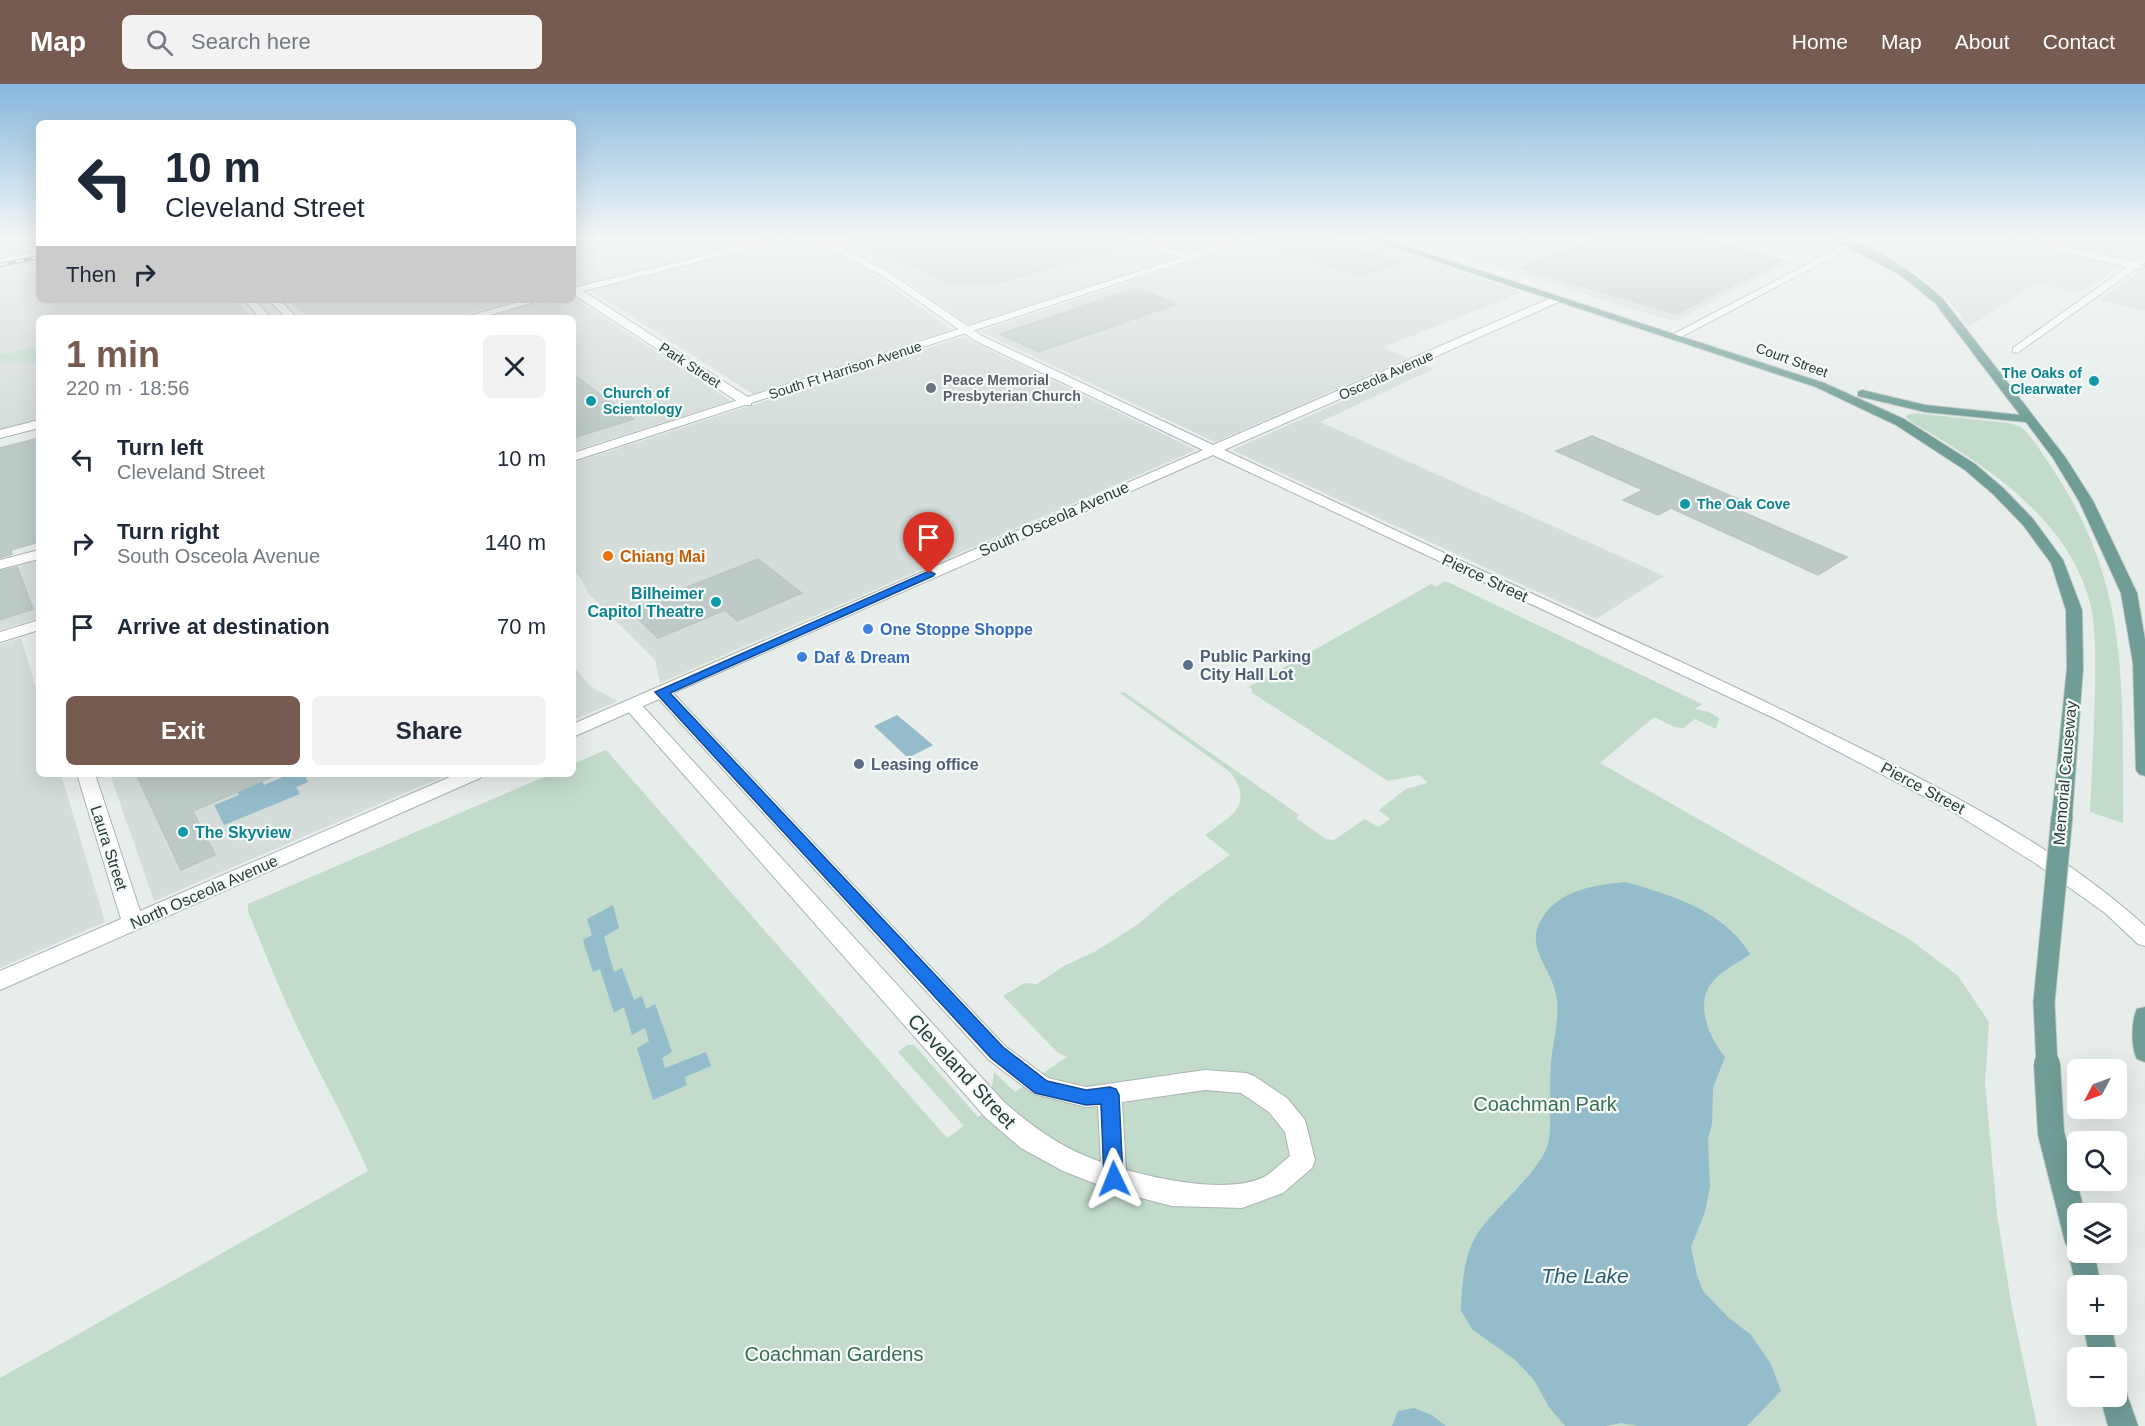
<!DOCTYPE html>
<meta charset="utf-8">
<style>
:root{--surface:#fff;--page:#f2f2f3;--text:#1f2937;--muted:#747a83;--accent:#765b50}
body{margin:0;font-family:Helvetica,sans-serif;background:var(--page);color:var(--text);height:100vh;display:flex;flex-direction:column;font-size:22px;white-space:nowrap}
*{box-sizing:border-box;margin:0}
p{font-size:20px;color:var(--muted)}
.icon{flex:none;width:33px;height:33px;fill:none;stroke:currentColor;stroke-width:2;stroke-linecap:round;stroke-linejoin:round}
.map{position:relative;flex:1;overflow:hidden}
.side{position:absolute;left:36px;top:231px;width:540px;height:462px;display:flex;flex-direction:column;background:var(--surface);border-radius:9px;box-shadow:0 6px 24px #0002}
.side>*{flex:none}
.hud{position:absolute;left:36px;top:36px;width:540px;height:183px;border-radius:9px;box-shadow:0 6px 24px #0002;background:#fff;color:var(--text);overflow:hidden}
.needle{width:39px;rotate:229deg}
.tools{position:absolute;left:2067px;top:975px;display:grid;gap:12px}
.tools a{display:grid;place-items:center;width:60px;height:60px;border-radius:9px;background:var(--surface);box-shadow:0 6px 24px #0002;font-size:30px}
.pin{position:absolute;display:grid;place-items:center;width:51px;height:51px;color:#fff;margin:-62px -26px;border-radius:50% 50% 50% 0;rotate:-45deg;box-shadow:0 0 6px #0007}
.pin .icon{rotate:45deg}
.me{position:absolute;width:66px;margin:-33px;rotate:358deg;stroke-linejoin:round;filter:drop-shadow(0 0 4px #0008)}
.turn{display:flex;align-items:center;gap:21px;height:126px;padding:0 30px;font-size:27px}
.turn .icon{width:78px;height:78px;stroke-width:2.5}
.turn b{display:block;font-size:42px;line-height:51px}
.then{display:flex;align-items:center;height:57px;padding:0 30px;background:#0003;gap:12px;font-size:22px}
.round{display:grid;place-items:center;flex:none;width:63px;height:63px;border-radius:9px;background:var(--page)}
.summary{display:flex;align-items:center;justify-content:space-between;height:102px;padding:0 30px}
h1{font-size:36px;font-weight:700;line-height:45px;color:var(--accent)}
.primary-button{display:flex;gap:12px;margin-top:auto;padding:12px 30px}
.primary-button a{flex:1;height:69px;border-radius:9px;background:var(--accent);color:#fff;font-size:24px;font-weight:700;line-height:69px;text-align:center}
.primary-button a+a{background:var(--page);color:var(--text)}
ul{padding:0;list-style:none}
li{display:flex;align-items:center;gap:18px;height:84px;padding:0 30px}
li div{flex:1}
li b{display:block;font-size:22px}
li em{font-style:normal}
header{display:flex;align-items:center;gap:36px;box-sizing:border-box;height:84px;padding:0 30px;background:var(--accent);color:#fff}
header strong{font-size:28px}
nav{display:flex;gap:33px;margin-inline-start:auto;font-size:21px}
.search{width:420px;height:54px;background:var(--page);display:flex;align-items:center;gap:15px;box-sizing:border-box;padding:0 21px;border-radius:9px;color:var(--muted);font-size:22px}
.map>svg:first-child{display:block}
.built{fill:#d4ddda}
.green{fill:#c2dbcb}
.water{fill:#95bccb}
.building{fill:#becac7;stroke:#b9c6c2;stroke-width:1.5}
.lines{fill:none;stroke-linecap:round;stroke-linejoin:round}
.minor-casing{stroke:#a9b5b1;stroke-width:2}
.tertiary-casing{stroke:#a9b5b1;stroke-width:2}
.primary-casing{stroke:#c3c9c8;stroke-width:2}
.minor{fill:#fff;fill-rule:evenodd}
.tertiary{fill:#fff;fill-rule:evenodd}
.primary{fill:#709d96;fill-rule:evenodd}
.rail-casing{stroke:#627874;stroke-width:4}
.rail{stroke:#f6faf8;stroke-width:2;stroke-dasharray:8;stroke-linecap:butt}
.primary-bridge-far1-casing{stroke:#c3c9c8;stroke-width:23;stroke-linecap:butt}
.primary-bridge-casing{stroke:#c3c9c8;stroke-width:28;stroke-linecap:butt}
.primary-bridge-far1{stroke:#709d96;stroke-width:21}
.primary-bridge{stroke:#709d96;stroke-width:26}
.route{fill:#1a73e8;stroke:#114b97;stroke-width:1.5}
.culture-dot{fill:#0f9aa8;stroke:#f6faf8;stroke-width:2}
.worship-dot{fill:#6b7280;stroke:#f6faf8;stroke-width:2}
.food-dot{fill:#e8710a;stroke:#f6faf8;stroke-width:2}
.shop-dot{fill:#3f7fe0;stroke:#f6faf8;stroke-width:2}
.service-dot{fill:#5c6f8a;stroke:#f6faf8;stroke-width:2}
.labels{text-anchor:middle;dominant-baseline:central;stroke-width:4.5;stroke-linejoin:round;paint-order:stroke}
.far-street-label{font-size:14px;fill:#273d39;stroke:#f6faf8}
.far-culture-label{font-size:14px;font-weight:bold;fill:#0d838f;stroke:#f6faf8;text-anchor:start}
.far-worship-label{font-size:14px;font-weight:bold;fill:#5b616d;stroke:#f6faf8;text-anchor:start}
.street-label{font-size:16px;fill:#273d39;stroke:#f6faf8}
.food-label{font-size:16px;font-weight:bold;fill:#c56008;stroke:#f6faf8;text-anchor:start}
.culture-label{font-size:16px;font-weight:bold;fill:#0d838f;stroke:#f6faf8;text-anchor:end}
.shop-label{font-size:16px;font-weight:bold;fill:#366cbe;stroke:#f6faf8;text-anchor:start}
.service-label{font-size:16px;font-weight:bold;fill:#4e5e75;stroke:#f6faf8;text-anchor:start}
.near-street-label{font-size:20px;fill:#273d39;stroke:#f6faf8}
.near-park-label{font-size:20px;fill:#366f52;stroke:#f6faf8}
.near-water-label{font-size:21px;font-style:italic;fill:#285d72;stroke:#f6faf8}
</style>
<header>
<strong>Map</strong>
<div class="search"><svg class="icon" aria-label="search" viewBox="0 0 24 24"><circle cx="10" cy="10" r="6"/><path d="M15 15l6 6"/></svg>Search here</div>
<nav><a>Home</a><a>Map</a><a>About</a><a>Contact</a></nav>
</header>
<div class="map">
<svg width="2145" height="1342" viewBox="0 0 2145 1342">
<rect width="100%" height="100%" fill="#e6edea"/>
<!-- built -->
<g class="built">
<polygon points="0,153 39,153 39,168 0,176"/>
<polygon points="573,153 778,153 583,201 573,195"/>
<polygon points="802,153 878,193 952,246 753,310 590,206"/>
<polygon points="826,153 1118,153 1176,174 969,241 895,189"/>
<polygon points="1143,153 1242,153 1190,170"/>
<polygon points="1267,153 1357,153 1522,208 1384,263 1408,274 1215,358 980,247"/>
<polygon points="1399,153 1721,153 1715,156 1793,177 1678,236 1669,236"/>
<polygon points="1879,153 1998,153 2121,181 2079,209 2036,199 1969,243 1949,217 1922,193 1863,162"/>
<polygon points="2023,153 2145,153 2145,165 2127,177"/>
<polygon points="39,173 39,216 235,216 252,234 39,234 39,336 0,346 0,181"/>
<polygon points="2141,186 2145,187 2145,227 2100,216"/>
<polygon points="573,213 731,317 573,367 573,234 480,234 551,216 573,216"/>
<polygon points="288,216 523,216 450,234 307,234"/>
<polygon points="963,253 1196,366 660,599 655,576 588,509 582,496 573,486 573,379"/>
<polygon points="1424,281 1433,285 1320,338 1664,492 1596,535 1232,366"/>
<polygon points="39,476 39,534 0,546 0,487"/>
<polygon points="21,554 39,615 39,690 61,690 105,838 0,884 0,560"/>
<polygon points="573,582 591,603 618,617 573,636"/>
<polygon points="110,690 449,690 154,817"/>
</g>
<!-- green -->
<g class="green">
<polygon points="39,262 39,279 0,279 0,271"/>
<path d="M1914 329 2008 339C2012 340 2018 341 2021 343 2032 352 2046 375 2054 387 2131 504 2122 605 2123 739L2090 728C2092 683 2095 638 2095 592 2095 567 2096 539 2089 515 2064 429 1981 379 1910 337L1905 332Z"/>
<path d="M1443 498H1448L1702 620 1695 625 1709 628 1719 634 1716 645 1695 635 1683 644 1675 643 1654 633 1600 679 1909 855 1958 892 1989 938 1985 999 1997 1130 2011 1219 2037 1342H0V1294L368 1087C350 1045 329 1007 309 967 286 922 267 874 248 827V820L551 690H573V680L606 666 947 1054 964 1042 898 968 907 961H914L978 1033 998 1019 978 999 992 1003 994 988 1015 1008 1067 973 1058 969 1003 912 1025 899 1037 900 1064 882 1096 867 1137 841 1170 813 1230 771 1205 751C1231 732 1255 721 1230 688L1120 609 1124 608 1299 731 1296 734 1326 755 1334 756 1365 735 1378 743 1390 735 1379 726 1406 705 1428 699 1419 691 1388 697 1251 608 1253 606 1249 603 1431 500 1436 503Z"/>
</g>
<!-- water -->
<g class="water">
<polygon points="897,631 933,661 908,674 874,642"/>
<polygon points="290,690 304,690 308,698 296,703 300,710 224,741 214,721 239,711 237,708 262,697 264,701"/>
<path d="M1626 798C1673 812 1723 826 1750 870 1739 879 1725 884 1715 895 1693 917 1708 952 1725 973L1713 1004 1712 1040 1708 1055 1710 1103 1705 1128 1691 1163 1697 1191 1703 1207 1728 1233 1751 1251 1771 1280 1781 1307 1747 1342H1638L1621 1339 1606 1342H1565L1549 1323 1534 1296 1514 1275 1473 1246 1461 1227C1462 1202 1463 1175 1476 1152 1493 1124 1545 1085 1549 1055 1552 1030 1549 1003 1551 978 1553 955 1561 933 1556 910 1551 885 1526 864 1540 838 1556 806 1594 801 1626 798Z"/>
<polygon points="613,821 619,844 604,853 614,888 622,884 634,916 642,912 646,925 655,920 672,968 662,974 665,984 706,968 711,982 685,993 687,1001 653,1016 637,964 649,957 645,944 632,951 624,923 614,929 600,885 593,888 583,856 592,851 587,835"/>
<polygon points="1414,1324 1432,1331 1446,1342 1392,1342 1398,1327"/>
</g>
<!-- building -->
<g class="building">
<polygon points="852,153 1124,153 1131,160 994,200 963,200 958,198 952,200"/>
<polygon points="1262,153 1322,153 1401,179 1362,192 1261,157"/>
<polygon points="1606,153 1693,153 1782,176 1676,230 1521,184 1577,161 1583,162"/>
<polygon points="1137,204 1177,220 1039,268 1000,250"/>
<polygon points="573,290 634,335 573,354"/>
<polygon points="1592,352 1743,417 1731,423 1847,473 1818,491 1671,424 1658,431 1623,416 1643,406 1556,367"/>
<polygon points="39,354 39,458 11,466 12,470 0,474 0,364"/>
<polygon points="758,475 802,509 737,537 725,526 658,554 629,526"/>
<polygon points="17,483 33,525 0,536 0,487"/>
<polygon points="136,690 279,690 193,727 215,771 181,786"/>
</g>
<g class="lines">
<!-- minor casing -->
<g class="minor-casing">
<g id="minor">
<polygon points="780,153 796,153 583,207 751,315 751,321 743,321 573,210 573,202 577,203"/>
<path d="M808 153H820L890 189 982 252 1213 361 1553 213H1561V217L1224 366C1375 437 1527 508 1679 577 1750 610 1820 644 1890 679 1980 725 2070 774 2145 842V862L2138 860 2105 829 2035 779 1950 726 1778 636 1213 371 573 653V640L1203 366 974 256 884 193Z"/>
<polygon points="1126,153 1140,153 1194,174 1186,176"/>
<polygon points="1859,153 1871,153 1679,254 1675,255 1670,252"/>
<polygon points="2005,153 2022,153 2133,178 2145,171 2145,178 2142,181 2145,183 2136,185 2017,269 2013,268 2013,264 2127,183"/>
<polygon points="39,168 39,174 0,181 0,175"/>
<polygon points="526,216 543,216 479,234 461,234"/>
<polygon points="39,336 39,344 0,354 0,346"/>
<polygon points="39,466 39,475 0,485 0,476"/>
<polygon points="77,690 95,690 140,827 457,690 483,690 480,694 0,906 0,887 121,835"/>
</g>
</g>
<!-- tertiary casing -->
<g class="tertiary-casing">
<g id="tertiary">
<polygon points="1246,153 1260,153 573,377 573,369"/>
<polygon points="244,216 255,216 271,234 260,234"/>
<polygon points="269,216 280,216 297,234 286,234"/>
<polygon points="39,536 39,546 0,558 0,548"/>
<path d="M662 603 668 604 1005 962 1048 994 1086 1003 1205 986 1246 989 1254 992 1287 1014 1305 1036 1315 1076 1312 1084 1283 1109 1242 1124 1172 1122 1114 1107 1063 1087 1021 1064 986 1034 626 625 623 621 626 617H638L1004 1018C1035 1045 1062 1064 1101 1078L1098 1022 1086 1023 1034 1010 989 976 656 612 654 608 656 604ZM1205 1006 1241 1009 1269 1028 1285 1048 1290 1072C1282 1078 1273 1088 1264 1093 1228 1110 1164 1096 1126 1086L1122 1018Z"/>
</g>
</g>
<!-- primary casing -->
<g class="primary-casing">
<g id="primary">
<polygon points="1363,153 1377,153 1824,299 1904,335 1975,380 2003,404 2033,435 2063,476 2082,526 2083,584 2072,732 2069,737 2062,739 2055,737 2052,732 2067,584 2066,526 2051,479 2023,441 1993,410 1965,386 1896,341 1816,303"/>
<path d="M1827 153C1864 153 1916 190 1943 215L2065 373 2093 417 2137 509 2145 556V692L2139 690 2136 686 2133 579 2121 509 2079 417 2053 374 2026 338 1925 328 1858 312V308L1862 306 1925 321 2020 331 1935 219 1899 190Z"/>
<path d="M2145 923V978L2137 975C2131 963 2131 938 2137 925Z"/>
<polygon points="2078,1157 2078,1168 2094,1168 2101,1202 2078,1202 2078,1209 2068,1168 2072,1159"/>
<polygon points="2083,1240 2111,1240 2118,1274 2116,1278 2116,1274 2090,1274"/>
<polygon points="2116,1299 2124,1302 2138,1342 2108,1342 2100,1312 2116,1312"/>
</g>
</g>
<!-- minor -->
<use href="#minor" class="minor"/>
<!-- tertiary -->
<use href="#tertiary" class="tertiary"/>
<!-- primary -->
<use href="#primary" class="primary"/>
<!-- rail casing -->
<g class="rail-casing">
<polyline id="rail" points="0,181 39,173"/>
</g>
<!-- rail -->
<use href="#rail" class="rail"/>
<!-- primary-bridge-far1 casing -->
<g class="primary-bridge-far1-casing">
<polyline id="primary-bridge-far1" points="2047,982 2044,918 2062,732"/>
</g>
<!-- primary-bridge casing -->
<g class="primary-bridge-casing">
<polyline id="primary-bridge" points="2047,980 2051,1049 2078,1156"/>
</g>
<!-- primary-bridge-far1 -->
<use href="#primary-bridge-far1" class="primary-bridge-far1"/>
<!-- primary-bridge -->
<use href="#primary-bridge" class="primary-bridge"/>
</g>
<!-- sky -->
<linearGradient id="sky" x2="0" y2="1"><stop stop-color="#87b7dc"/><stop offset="0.45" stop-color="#f4f7f6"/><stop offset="1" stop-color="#f4f7f6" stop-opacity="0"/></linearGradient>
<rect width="2145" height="341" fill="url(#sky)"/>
<!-- route -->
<polygon class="route" points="929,487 935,490 933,492 670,609 1003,963 1047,997 1086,1006 1110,1003 1116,1005 1119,1011 1123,1095 1120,1101 1114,1104 1107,1101 1104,1095 1101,1020 1086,1021 1035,1009 991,974 655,608"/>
<!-- markers -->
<g class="culture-dot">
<circle cx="2094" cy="297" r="6"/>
<circle cx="591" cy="317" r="6"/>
<circle cx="1685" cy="420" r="6"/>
<circle cx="716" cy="518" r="6"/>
<circle cx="183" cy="748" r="6"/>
</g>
<circle class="worship-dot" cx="931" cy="304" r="6"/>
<circle class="food-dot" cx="608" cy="472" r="6"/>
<g class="shop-dot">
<circle cx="868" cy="545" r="6"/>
<circle cx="802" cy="573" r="6"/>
</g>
<g class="service-dot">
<circle cx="1188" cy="581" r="6"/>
<circle cx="859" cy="680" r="6"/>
</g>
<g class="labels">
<!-- far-street labels -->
<g class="far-street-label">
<text transform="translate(1792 276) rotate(20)">Court Street</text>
<text transform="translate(690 281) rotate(33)">Park Street</text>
<text transform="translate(845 286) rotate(-18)">South Ft Harrison Avenue</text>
<text transform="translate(1386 291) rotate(-24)">Osceola Avenue</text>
</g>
<!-- far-culture labels -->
<g class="far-culture-label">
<text x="2082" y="289" text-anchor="end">The Oaks of<tspan x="2082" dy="16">Clearwater</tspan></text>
<text x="603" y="309">Church of<tspan x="603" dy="16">Scientology</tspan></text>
<text x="1697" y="420">The Oak Cove</text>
</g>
<!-- far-worship labels -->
<g class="far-worship-label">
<text x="943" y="296">Peace Memorial<tspan x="943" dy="16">Presbyterian Church</tspan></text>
</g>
<!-- street labels -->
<g class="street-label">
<text transform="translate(1054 435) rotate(-24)">South Osceola Avenue</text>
<text transform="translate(1485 494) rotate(25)">Pierce Street</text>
<text transform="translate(2065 689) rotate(-85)">Memorial Causeway</text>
<text transform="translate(1923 704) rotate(28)">Pierce Street</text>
<text transform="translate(109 764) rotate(72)">Laura Street</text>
<text transform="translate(204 808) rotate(-24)">North Osceola Avenue</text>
</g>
<!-- food labels -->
<g class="food-label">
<text x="620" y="472">Chiang Mai</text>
</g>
<!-- culture labels -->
<g class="culture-label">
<text x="704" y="509">Bilheimer<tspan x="704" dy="18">Capitol Theatre</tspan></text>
<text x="195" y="748" text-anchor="start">The Skyview</text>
</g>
<!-- shop labels -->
<g class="shop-label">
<text x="880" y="545">One Stoppe Shoppe</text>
<text x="814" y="573">Daf &amp; Dream</text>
</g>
<!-- service labels -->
<g class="service-label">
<text x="1200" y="572">Public Parking<tspan x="1200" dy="18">City Hall Lot</tspan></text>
<text x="871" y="680">Leasing office</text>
</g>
<!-- near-street labels -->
<g class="near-street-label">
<text transform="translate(962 987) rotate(47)">Cleveland Street</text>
</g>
<!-- near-park labels -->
<g class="near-park-label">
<text x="1545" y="1020">Coachman Park</text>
<text x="834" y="1270">Coachman Gardens</text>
</g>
<!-- near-water labels -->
<g class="near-water-label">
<text x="1585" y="1191">The Lake</text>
</g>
</g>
</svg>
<div class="tools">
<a><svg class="needle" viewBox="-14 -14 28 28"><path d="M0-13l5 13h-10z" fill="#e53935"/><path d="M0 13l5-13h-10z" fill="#747a83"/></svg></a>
<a><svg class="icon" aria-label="search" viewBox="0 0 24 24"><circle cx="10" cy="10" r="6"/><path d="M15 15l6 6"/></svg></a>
<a><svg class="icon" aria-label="layers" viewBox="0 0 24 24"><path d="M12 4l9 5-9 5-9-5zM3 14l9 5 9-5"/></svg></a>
<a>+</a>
<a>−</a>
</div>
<div class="pin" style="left:929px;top:490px;background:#d93025"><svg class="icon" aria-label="arrive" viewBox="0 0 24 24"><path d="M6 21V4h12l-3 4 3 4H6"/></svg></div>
<svg class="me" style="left:1114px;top:1095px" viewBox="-20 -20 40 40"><path d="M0-17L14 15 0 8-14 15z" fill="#1a73e8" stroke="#fff" stroke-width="4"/></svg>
<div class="hud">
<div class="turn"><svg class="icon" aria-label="left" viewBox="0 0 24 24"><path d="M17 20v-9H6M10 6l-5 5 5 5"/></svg><div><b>10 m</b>Cleveland Street</div></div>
<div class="then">Then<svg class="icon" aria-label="right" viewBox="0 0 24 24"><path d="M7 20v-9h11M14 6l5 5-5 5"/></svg></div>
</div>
<section class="side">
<div class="summary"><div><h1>1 min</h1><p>220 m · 18:56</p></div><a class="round"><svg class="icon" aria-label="close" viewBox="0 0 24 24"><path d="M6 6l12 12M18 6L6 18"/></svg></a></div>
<ul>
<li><svg class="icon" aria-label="left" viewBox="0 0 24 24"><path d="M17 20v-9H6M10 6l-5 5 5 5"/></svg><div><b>Turn left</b><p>Cleveland Street</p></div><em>10 m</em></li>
<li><svg class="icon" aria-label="right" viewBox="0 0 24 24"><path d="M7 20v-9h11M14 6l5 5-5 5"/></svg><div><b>Turn right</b><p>South Osceola Avenue</p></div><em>140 m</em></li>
<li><svg class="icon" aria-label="arrive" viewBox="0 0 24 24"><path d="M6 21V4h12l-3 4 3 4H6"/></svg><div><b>Arrive at destination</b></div><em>70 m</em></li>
</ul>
<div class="primary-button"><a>Exit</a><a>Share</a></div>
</section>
</div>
